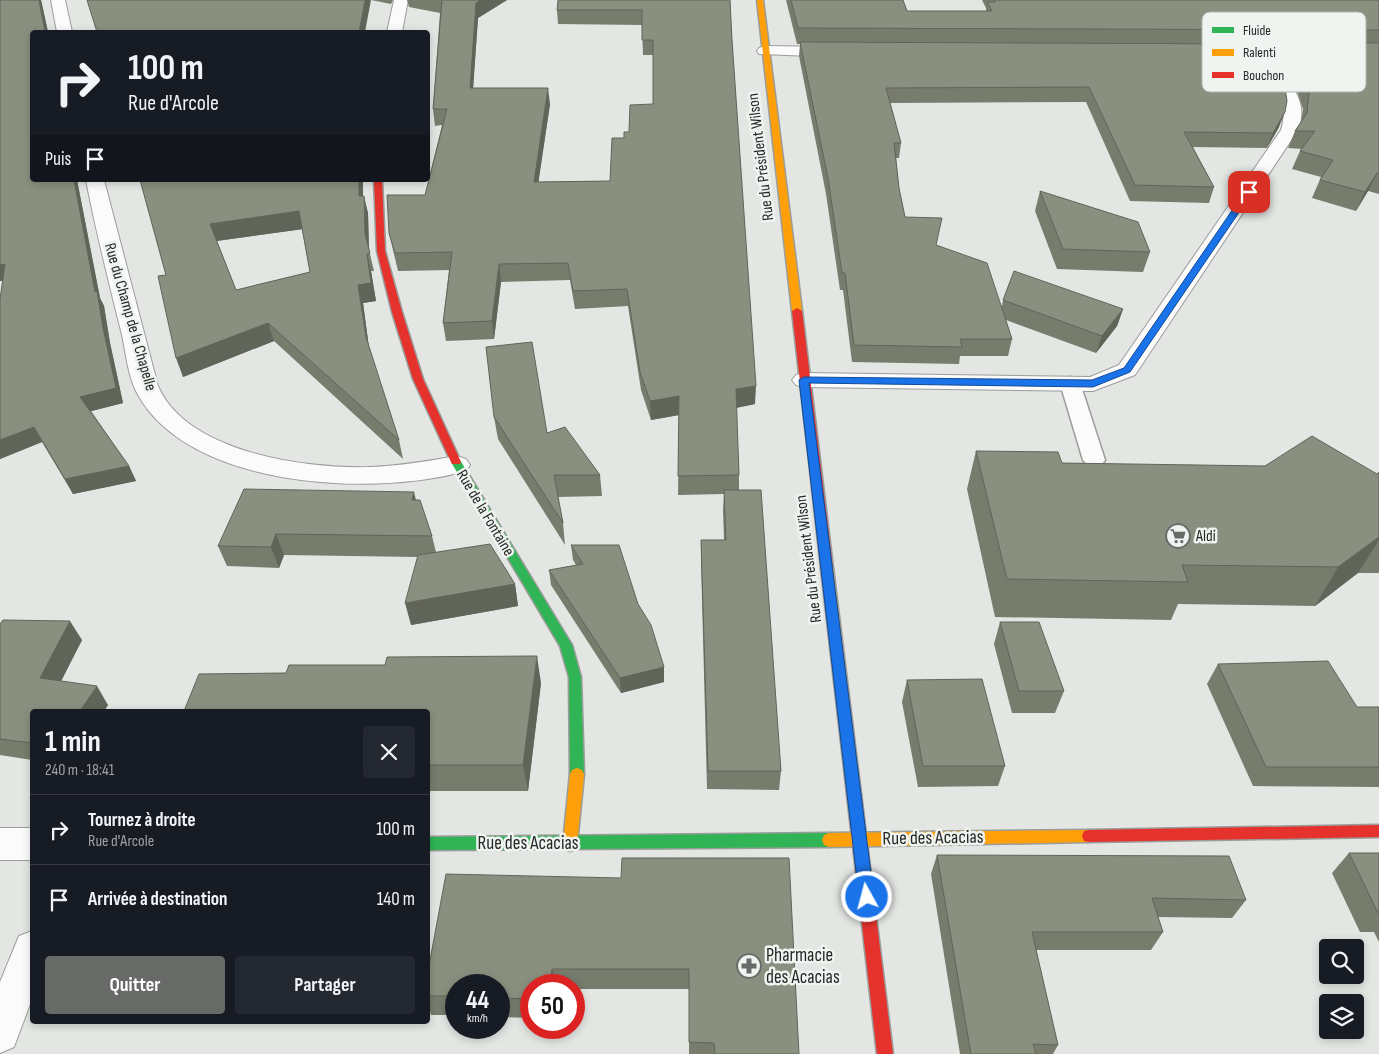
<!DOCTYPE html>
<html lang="fr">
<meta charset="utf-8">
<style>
:root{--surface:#171b24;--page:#242831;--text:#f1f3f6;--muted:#9ea1a6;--line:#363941;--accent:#686a68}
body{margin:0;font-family:"Sofia Sans Condensed",sans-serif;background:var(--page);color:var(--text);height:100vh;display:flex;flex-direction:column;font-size:19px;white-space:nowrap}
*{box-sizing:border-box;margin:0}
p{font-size:16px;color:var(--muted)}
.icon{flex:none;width:28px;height:28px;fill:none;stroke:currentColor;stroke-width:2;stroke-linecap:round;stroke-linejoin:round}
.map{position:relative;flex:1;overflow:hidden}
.details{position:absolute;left:30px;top:709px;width:400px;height:315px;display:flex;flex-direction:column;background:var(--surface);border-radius:5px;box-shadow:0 2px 8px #0003}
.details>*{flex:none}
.banner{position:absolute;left:30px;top:30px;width:400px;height:152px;border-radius:5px;box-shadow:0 2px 8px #0003;background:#171b24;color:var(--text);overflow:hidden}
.fabs{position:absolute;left:1319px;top:939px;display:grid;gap:10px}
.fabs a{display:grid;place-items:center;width:45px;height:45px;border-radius:5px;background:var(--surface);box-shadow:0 2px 8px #0003;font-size:25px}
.speed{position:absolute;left:445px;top:974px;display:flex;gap:10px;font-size:25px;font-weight:700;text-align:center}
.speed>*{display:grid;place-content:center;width:65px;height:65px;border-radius:50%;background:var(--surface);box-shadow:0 2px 8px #0003;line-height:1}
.speed small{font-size:12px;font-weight:400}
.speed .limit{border:8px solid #d22;background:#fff;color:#111}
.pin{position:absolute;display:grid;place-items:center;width:42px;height:42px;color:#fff;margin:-21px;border-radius:10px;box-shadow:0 2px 8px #0006}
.me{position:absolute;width:55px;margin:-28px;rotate:353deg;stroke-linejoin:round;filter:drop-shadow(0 0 4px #0008)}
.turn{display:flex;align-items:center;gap:18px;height:105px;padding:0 15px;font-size:22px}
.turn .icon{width:65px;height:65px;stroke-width:2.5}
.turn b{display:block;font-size:35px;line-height:42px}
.then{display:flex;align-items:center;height:48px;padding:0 15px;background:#0003;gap:10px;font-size:19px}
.round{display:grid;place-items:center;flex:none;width:52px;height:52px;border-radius:5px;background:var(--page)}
.head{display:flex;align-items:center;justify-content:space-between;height:85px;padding:0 15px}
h1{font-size:30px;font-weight:700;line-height:38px}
.cta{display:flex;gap:10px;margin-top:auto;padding:10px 15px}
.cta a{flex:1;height:58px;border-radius:5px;background:var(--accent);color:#fff;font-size:20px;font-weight:700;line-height:58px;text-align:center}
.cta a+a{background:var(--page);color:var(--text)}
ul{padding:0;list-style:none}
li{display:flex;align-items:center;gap:15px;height:70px;padding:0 15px;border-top:1px solid var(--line)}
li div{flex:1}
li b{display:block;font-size:19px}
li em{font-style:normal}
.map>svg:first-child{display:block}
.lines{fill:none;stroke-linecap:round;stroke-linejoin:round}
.lane-casing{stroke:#9a9d9a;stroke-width:3}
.street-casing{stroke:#9a9d9a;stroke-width:2}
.fast-casing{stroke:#9a9d9a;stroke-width:3}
.slow-casing{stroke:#9a9d9a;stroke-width:3}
.jam-casing{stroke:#9a9d9a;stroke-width:3}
.lane{fill:#fbfbfb;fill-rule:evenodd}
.street{fill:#fbfbfb;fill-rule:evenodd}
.fast{fill:#30b455;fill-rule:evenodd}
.slow{fill:#ff9f0a;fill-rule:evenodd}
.jam{fill:#e5322d;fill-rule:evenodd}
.wall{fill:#777c6d;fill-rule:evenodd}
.shaded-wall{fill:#616559}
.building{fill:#8a907f;stroke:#616559;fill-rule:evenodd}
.route{fill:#1a73e8;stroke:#114b97}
.labels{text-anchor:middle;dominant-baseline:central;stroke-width:5;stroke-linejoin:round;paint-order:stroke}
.street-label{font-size:16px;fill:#262826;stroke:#eff4f0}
.poi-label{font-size:16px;fill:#262826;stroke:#eff4f0;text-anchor:start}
.near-street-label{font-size:19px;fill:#262826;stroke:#eff4f0}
.near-poi-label{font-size:19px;fill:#262826;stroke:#eff4f0;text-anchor:start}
.key{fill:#eff4f0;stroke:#b3b7b3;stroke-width:1}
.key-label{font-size:14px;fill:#262826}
</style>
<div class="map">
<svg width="1379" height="1054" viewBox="0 0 1379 1054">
<rect width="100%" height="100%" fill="#e3e6e3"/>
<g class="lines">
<!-- lane casing -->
<g class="lane-casing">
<polygon id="lane" points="1070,377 1077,379 1080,383 1105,460 1101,465 1094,467 1087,465 1083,460 1060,383 1063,379"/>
</g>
<!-- street casing -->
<g class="street-casing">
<g id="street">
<polygon points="51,0 65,0 72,32 57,32"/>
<polygon points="394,0 408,0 402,32 387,32"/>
<polygon points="765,46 836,47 842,49 844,52 842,55 836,57 759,54 757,51 759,48"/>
<path d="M1261 49C1275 53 1299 92 1301 107 1302 115 1301 123 1298 130L1135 375 1093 391 804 387 796 385 792 380 796 375 804 373 1090 377 1119 365 1281 130C1291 99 1270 78 1253 54L1255 51Z"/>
<path d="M86 180H104L158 386C187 453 306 469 370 467 399 466 428 461 457 456L466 459 470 465 466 471C374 497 188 489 137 393 128 376 126 354 122 335 109 283 96 232 86 180Z"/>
<rect x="0" y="828" width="32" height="32"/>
<polygon points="32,931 32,999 14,1047 0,1053 0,982 19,936"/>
</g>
</g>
<!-- fast casing -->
<g class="fast-casing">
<g id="fast">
<polygon points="456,458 460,460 572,645 581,677 584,774 582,778 577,780 572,778 570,774 569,677 560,646 451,462"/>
<polygon points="829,833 834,835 836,840 834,845 829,847 428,850 428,837"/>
</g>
</g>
<!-- slow casing -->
<g class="slow-casing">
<g id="slow">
<polygon points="757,0 763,0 802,311 797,314 792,311"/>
<polygon points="827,564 831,565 833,568 861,794 859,798 854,800 849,798 847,794 821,568 823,565"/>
<polygon points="577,768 582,770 584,774 577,844 575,849 570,851 565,849 563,844 570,774 572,770"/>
<polygon points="1089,830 1094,831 1096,836 1094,841 1089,842 829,847 824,845 822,840 824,835 829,833"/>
</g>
</g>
<!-- jam casing -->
<g class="jam-casing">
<g id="jam">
<polygon points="374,180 382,180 385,251 402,312 423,379 461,462 460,464 452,464 451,462 413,379 392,312 377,251"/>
<polygon points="797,308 802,311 833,568 831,571 823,571 821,568 792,311"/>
<polygon points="854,788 859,790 861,794 893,1054 877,1054 847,794 849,790"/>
<polygon points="1379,825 1379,837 1089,842 1084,841 1082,836 1084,831 1089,830"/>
</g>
</g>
<!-- lane -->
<use href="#lane" class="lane"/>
<!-- street -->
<use href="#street" class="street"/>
<!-- fast -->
<use href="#fast" class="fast"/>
<!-- slow -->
<use href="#slow" class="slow"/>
<!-- jam -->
<use href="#jam" class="jam"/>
</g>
<!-- wall -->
<g class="wall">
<polygon points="0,0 41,0 48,32 32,32 32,180 77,180 100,298 104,306 110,343 123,403 91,411 129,466 136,481 73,494 42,442 0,459 0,299 3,281 0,281"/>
<polygon points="371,0 393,0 391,4"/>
<polygon points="407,0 507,0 478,18 473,88 550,104 538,182 610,181 624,138 653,104 653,55 643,55 642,25 558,24 557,10 730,0 732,40 755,404 736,408 739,475 739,490 781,771 779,790 707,789 701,560 701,540 724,540 723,510 724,494 678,495 679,415 651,420 641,390 628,306 575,309 570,280 501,282 494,339 446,341 443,323 449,270 398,271 389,233 425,195 442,125 435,126 433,109 440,13 409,7"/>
<polygon points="786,0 903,0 907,11 986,11 986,8 982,0 1379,0 1379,194 1368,191 1356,211 1312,198 1321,177 1292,169 1300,151 1302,149 1288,148 1295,131 1301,122 1303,109 1297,90 1276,59 1281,46 1261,46 1279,127 1267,148 1193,147 1214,187 1209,203 1130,201 1086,102 890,103 901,143 899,158 896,158 899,188 905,217 937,245 1002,306 1003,300 1123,309 1117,326 1096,353 1006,320 1012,339 1008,356 960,356 959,364 852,362 843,290 840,290 826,194 799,56 800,44 797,44"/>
<path d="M140 180H363V196L368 213 369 250 374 271H371L376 301 363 303 369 348 399 440 403 459 274 341 183 377 166 275ZM302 229 310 272 236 290 217 241Z"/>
<polygon points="1040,191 1150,252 1143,272 1057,269 1035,211"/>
<polygon points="494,417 547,433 600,475 602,496 558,497 563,523 565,545 498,439"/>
<polygon points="976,451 1062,463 1377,474 1379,472 1379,573 1358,573 1315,606 1178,604 1171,620 995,617 967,489"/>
<polygon points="416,500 432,536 436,552 515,584 518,606 411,625 418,557 284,555 279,568 227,566 218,546"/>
<polygon points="571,545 664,682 621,693 551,585 549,570 576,565 573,560"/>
<polygon points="1000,622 1064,691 1055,713 1012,713 994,644"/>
<polygon points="0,624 82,640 61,681 108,705 104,711 32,711 32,760 0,755"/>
<polygon points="1218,664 1357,707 1379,707 1379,787 1253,786 1207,684"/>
<polygon points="907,680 1005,766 998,786 918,787 902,702"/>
<polygon points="541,683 528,791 428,791 428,711"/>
<polygon points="1349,853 1379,853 1379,942 1374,932 1360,932 1332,873"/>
<polygon points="937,855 1246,900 1232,918 1158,917 1163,932 1151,950 1036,950 1058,1045 1053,1054 960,1054 931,874"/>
<polygon points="621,878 799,1054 689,1054 689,989 574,989 574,985 531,985 531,1018 499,1017 499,985 456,985 456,1015 431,1015 428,1006 428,971"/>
</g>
<!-- shaded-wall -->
<g class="shaded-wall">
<polygon points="39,0 41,0 48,32 45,32"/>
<polygon points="365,0 371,0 365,32 359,32"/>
<polygon points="481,0 507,0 478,18 472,104 470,88 476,3"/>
<polygon points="548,88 550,104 536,199 534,182"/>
<polygon points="1285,112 1279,127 1267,148 1273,133"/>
<polygon points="1377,173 1368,191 1356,211 1365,192"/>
<polygon points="74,180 77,180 100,298 104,306 110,343 123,403 88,412 80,397"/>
<polygon points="359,180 363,180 363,213 359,196"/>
<polygon points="364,196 368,213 369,251 365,234"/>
<polygon points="299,211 304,229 216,241 210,224"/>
<polygon points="367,254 371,271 376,301 363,303 370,355 366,337 358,285"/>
<polygon points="5,264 13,279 0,281 0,265"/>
<polygon points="499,264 501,282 494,339 492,321"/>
<polygon points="1123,309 1117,326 1096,353 1102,336"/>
<polygon points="268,323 274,341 183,377 176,358"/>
<polygon points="756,386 755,404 735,408 736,389"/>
<polygon points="679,396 679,415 651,420 650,401"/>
<polygon points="34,427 42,442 0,459 0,440"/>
<polygon points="129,466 136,481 73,494 65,479"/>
<polygon points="414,492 419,513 412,500"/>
<polygon points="276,534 284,555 279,568 271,547"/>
<polygon points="1379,537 1379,540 1358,573 1315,606 1338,567"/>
<polygon points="515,584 518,606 411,625 405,603"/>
<polygon points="70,621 82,640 53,697 40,678"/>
<polygon points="537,656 541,683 528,791 523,765"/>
<polygon points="664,667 664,682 621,693 620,678"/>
<polygon points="97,686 108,705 104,711 80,711"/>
<polygon points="552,969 555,985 550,985"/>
</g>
<!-- building -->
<g class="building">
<polygon points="0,0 39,0 45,32 32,32 32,180 74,180 95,292 97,291 103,328 116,388 80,397 129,466 65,479 34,427 0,440 0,299 5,264 0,265"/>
<polygon points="87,0 365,0 359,32 97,32"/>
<polygon points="442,0 481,0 476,3 470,88 548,88 534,182 610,181 612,138 624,138 624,132 629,132 630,105 653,104 653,40 642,40 642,10 557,10 558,0 730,0 732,40 756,386 736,389 739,475 678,476 679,396 650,401 640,372 627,289 573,291 568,263 499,264 492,321 443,323 452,252 395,253 389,233 387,195 425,195 447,109 433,109"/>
<polygon points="791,0 903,0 907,11 992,11 987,2 995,2 994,0 1377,0 1379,2 1379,30 798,28"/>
<polygon points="800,42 1259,44 1273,62 1284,81 1287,101 1285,112 1273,133 1184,132 1214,187 1135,185 1089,87 886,88 901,143 894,143 899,188 905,217 942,218 936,245 987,263 1012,339 960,339 962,347 854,345 845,273 842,273 828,178"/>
<polygon points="1282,42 1379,43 1379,173 1377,173 1365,192 1320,180 1333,160 1300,151 1315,131 1295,131 1307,113 1309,92 1304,73"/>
<path d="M140 180H359V196H364L365 234 370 253 367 254 371 283 358 285 366 337 399 440 268 323 176 358 158 276 166 275ZM299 211 310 272 236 290 210 224Z"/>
<polygon points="1040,191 1138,222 1150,252 1063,249"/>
<polygon points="1014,271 1123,309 1102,336 1003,300"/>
<polygon points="532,342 547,433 565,427 600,475 554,475 563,523 494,417 486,347"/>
<polygon points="1312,436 1377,474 1379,472 1379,537 1338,567 1182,565 1188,582 1007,579 976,451 1058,452 1062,463 1265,466"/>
<polygon points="244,489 414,492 412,500 420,500 432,536 276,534 271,547 218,546"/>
<polygon points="724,490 761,490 781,771 708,771 701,540 726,540"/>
<polygon points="490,544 515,584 405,603 418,555"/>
<polygon points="571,545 619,545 638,604 651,625 664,667 620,678 549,570 583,564"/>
<polygon points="3,620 70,621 40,678 97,686 80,711 32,711 32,743 0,739 0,624"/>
<polygon points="1000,622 1039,622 1064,691 1019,691"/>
<polygon points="537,656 523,765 428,765 428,711 184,711 199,674 286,673 289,665 385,665 387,657"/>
<polygon points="1328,661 1357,707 1379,707 1379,767 1266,767 1218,664"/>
<polygon points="982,679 1005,766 923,766 907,680"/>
<polygon points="1349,853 1379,853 1379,913 1378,913"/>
<polygon points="937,855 1229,856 1246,900 1152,898 1163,932 1032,932 1058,1045 1033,1044 1036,1054 971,1054"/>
<polygon points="622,858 789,858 799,1054 715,1054 714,1043 689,1042 689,969 552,969 550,985 531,985 531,999 499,998 499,985 456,985 456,996 428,996 428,971 446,874 621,878"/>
</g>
<!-- route -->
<polygon class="route" points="1246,190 1253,192 1130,372 1093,387 809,383 874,897 872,902 867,904 861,902 859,897 799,380 804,377 1092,380 1124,368"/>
<!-- icons -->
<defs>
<g id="supermarket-ring" transform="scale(1.25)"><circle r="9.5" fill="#eff4f0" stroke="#686a68" stroke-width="1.5"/><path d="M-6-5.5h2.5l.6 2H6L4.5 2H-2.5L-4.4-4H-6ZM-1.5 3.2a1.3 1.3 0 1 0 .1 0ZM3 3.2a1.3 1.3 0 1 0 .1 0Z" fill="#686a68"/></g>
<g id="pharmacy-ring" transform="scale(1.25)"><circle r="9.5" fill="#eff4f0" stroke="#686a68" stroke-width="1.5"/><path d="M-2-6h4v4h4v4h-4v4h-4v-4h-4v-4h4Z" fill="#686a68"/></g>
</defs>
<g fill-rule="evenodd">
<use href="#supermarket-ring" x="1178" y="536"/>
<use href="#pharmacy-ring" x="749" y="966"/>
</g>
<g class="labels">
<!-- street labels -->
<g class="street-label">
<text transform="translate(761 157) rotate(-97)">Rue du Président Wilson</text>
<text transform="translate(130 317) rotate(74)">Rue du Champ de la Chapelle</text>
<text transform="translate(485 513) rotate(59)">Rue de la Fontaine</text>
<text transform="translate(809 559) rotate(-97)">Rue du Président Wilson</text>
</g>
<!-- poi labels -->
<g class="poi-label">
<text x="1196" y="536">Aldi</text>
</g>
<!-- near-street labels -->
<g class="near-street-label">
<text transform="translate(933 838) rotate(-1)">Rue des Acacias</text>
<text x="528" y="843">Rue des Acacias</text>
</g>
<!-- near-poi labels -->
<g class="near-poi-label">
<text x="766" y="955">Pharmacie<tspan x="766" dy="22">des Acacias</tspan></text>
</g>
</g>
<!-- legend -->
<rect x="1202" y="12" width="164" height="80" rx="8" class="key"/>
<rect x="1212" y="27" width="22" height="6" fill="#30b455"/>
<rect x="1212" y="49" width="22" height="7" fill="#ff9f0a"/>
<rect x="1212" y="72" width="22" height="6" fill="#e5322d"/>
<g class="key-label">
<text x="1243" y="35">Fluide</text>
<text x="1243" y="57">Ralenti</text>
<text x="1243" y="80">Bouchon</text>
</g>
</svg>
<div class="fabs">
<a><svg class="icon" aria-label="search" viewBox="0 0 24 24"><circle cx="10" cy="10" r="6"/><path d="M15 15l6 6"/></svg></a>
<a><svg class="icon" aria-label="layers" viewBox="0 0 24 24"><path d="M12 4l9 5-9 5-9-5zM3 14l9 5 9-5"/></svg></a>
</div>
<div class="speed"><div>44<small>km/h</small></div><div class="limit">50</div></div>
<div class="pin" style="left:1249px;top:192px;background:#d93025"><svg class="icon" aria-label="arrive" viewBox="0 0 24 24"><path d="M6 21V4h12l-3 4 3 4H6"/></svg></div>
<svg class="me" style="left:867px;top:897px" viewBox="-20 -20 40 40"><circle r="17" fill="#1a73e8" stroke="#fff" stroke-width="3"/><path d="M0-11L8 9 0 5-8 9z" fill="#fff"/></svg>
<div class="banner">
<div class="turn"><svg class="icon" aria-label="right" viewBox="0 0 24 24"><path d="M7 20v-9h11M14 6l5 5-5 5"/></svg><div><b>100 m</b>Rue d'Arcole</div></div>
<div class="then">Puis<svg class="icon" aria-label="arrive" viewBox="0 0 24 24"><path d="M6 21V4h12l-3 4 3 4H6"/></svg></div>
</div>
<section class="details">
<div class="head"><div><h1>1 min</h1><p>240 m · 18:41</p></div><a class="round"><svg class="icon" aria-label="close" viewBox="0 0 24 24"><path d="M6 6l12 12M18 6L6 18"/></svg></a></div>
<ul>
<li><svg class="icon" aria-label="right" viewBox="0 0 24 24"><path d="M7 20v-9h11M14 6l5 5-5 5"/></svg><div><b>Tournez à droite</b><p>Rue d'Arcole</p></div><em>100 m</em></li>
<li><svg class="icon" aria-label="arrive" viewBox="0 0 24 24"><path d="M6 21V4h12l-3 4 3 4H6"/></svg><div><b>Arrivée à destination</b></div><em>140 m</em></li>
</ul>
<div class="cta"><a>Quitter</a><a>Partager</a></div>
</section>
</div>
